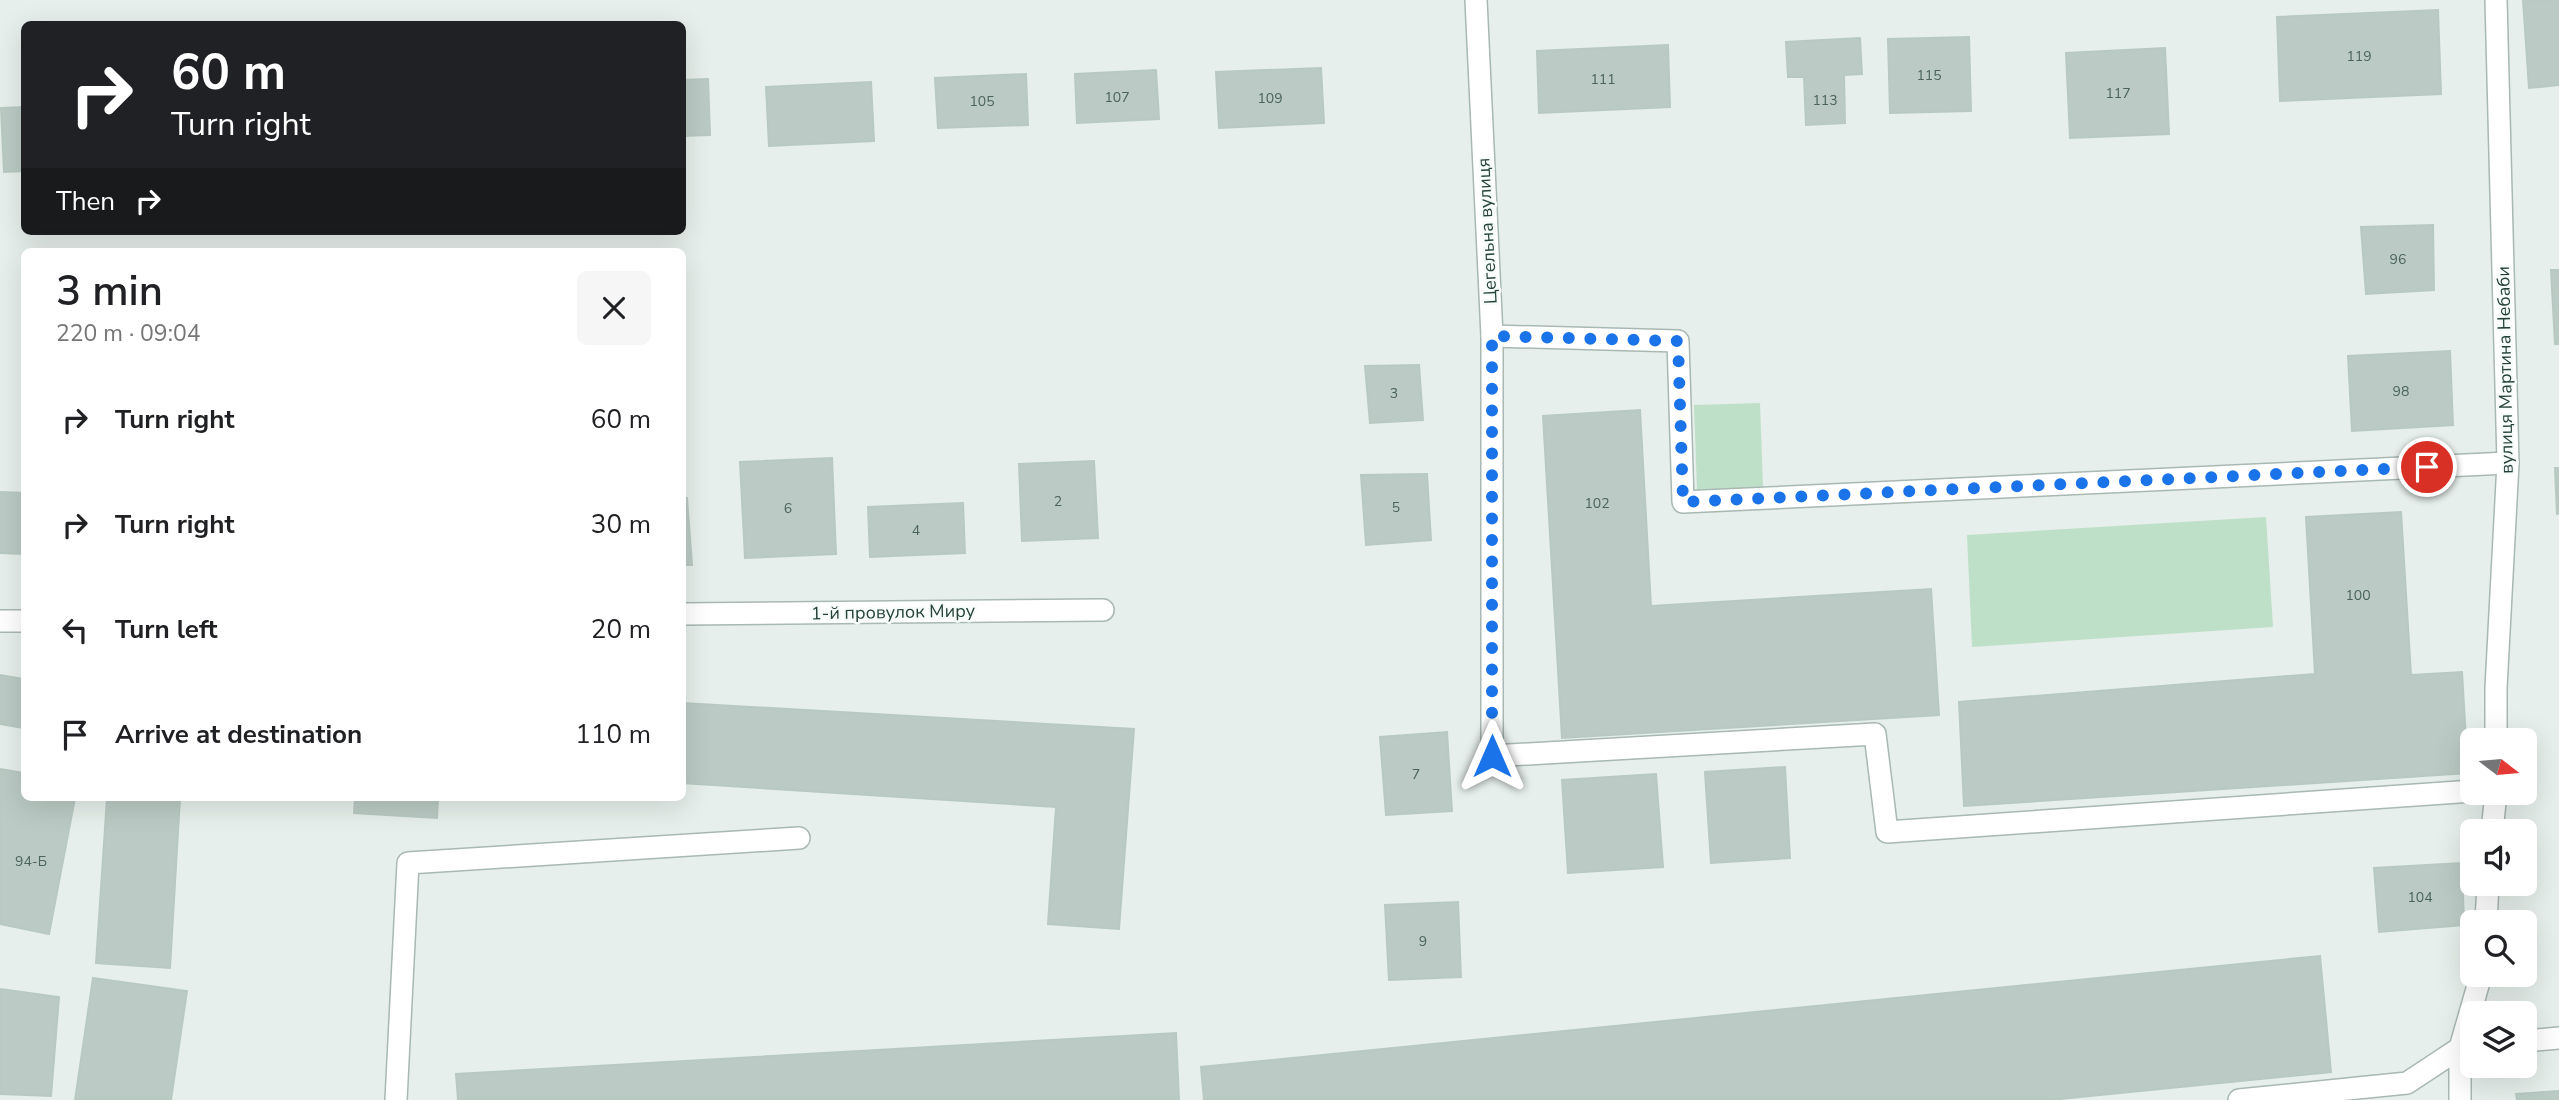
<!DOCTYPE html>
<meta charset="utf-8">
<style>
:root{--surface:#fff;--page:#f6f6f6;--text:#202124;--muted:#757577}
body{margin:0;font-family:"Nunito Sans",sans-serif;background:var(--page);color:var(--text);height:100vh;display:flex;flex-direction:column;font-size:26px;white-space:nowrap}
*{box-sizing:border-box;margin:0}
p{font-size:23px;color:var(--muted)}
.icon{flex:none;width:38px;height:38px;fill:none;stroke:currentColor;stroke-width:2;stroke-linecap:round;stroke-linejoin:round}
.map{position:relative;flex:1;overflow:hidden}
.sheet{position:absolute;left:21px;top:248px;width:665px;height:553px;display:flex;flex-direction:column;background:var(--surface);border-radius:10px;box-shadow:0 7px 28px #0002}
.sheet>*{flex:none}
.banner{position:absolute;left:21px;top:21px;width:665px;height:214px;border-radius:10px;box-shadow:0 7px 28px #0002;background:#202124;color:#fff;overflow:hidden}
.needle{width:46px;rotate:106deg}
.tools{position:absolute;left:2460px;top:728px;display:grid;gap:14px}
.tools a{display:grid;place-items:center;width:77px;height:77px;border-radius:10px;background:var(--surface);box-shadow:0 7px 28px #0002;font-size:35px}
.pin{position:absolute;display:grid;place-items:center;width:60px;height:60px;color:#fff;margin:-30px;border:4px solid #fff;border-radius:50%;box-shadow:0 2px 7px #0007}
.me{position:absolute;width:77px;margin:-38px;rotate:0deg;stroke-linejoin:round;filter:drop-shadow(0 0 5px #0008)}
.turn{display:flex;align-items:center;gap:24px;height:147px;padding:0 35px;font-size:32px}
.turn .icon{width:91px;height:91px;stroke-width:2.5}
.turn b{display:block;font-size:49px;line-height:60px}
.then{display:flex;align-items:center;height:66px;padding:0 35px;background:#0003;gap:14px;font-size:26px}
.round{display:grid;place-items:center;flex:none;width:74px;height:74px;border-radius:10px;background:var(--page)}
.summary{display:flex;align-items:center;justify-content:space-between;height:119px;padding:0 35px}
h1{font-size:42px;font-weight:600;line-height:52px}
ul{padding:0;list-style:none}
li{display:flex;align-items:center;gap:21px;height:105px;padding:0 35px}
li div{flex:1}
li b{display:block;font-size:26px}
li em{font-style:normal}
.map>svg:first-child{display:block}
.green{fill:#bfe0c8}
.building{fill:#bbcac4;stroke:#b8c9c2;stroke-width:2}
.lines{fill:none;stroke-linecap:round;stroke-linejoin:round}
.lane-casing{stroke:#a8b8b2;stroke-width:24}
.street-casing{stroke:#a8b8b2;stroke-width:24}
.lane{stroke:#fff;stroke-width:21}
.street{stroke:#fff;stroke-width:21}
.route{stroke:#1a73e8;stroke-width:12;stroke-dasharray:0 21.6}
.labels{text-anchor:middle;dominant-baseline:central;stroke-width:5;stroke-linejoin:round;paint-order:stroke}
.number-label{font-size:14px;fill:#4a645c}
.street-label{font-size:18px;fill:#24423a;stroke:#f7fbf9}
</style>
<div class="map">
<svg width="2559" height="1100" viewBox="0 0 2559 1100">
<rect width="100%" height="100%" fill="#e6efeb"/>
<!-- green -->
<g class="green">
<polygon points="1760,403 1763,488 1697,491 1694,405"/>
<polygon points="2266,517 2273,627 1972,647 1967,535"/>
</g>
<!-- building -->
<g class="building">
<polygon points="2523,0 2559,0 2559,85 2529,88"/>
<polygon points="2438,10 2441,94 2280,101 2277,17"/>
<polygon points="1969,37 1971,111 1890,113 1888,39"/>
<polygon points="1860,38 1862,74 1844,75 1845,123 1806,125 1804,77 1788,77 1786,42"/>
<polygon points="1668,45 1670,107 1539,113 1537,51"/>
<polygon points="2165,48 2169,134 2070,138 2066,53"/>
<polygon points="1321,68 1324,123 1219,128 1216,72"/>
<polygon points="1156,70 1159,119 1077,123 1075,74"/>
<polygon points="1026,74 1028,125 938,128 935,78"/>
<polygon points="708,79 710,135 682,136 682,80"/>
<polygon points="871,82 874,141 769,146 766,87"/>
<polygon points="24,107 24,171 4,172 1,108"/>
<polygon points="2433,225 2434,290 2366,294 2361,227"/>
<polygon points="2551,270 2559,270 2559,344 2555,344"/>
<polygon points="2450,351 2453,425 2352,431 2348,356"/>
<polygon points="1419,365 1423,420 1370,423 1365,366"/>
<polygon points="1640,410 1651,606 1931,589 1939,715 1562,738 1543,416"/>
<polygon points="832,458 836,554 745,558 740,462"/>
<polygon points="1094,461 1098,538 1022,541 1019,464"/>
<polygon points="2555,468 2559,468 2559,513 2557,514"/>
<polygon points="1427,474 1431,540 1366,545 1361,475"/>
<polygon points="0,492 24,493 24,554 0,553"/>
<polygon points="682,498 687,498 692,565 682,565"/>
<polygon points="963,503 965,553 870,557 868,507"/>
<polygon points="2401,512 2411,675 2462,672 2468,773 1964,806 1959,702 2315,674 2306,517"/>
<polygon points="0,675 24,679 24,728 0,724"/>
<polygon points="682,703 1134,729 1119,929 1048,924 1056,807 682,783"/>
<polygon points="1447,732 1452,811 1386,815 1380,737"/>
<polygon points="1785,767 1790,858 1711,863 1705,772"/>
<polygon points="0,769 24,773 24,798 75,798 49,934 0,924"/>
<polygon points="1656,774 1663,867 1568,873 1562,780"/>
<polygon points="107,798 180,798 170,968 96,963"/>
<polygon points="355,798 438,798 437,818 354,813"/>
<polygon points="2462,863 2464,925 2379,932 2374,868"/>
<polygon points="1458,902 1461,977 1389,980 1385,905"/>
<polygon points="2320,956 2331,1072 2050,1100 1204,1100 1201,1067"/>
<polygon points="93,978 187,991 171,1100 75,1100"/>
<polygon points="0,989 59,997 51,1096 0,1094"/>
<polygon points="1176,1033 1179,1100 458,1100 456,1074"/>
<polygon points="2559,1091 2559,1100 2517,1100 2516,1094"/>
</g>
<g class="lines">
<!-- lane casing -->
<g class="lane-casing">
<g id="lane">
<polyline points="1492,336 1678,341 1683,502 2508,463"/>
<polyline points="1492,756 1875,734 1887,832 2473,791"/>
<polyline points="2492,831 2496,793"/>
<polyline points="2486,922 2488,884"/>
<polyline points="2525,1041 2559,1038"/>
<polyline points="396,1100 408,863 799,838"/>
<polyline points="2239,1100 2407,1083 2460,1048 2473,1046"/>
<polyline points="2460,1100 2460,1048 2481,975"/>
</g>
</g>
<!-- street casing -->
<g class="street-casing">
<g id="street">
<polyline points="1476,0 1492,336 1492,756"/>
<polyline points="682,614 1103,610"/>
<polyline points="0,621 24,621"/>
<polyline points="2496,740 2496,688 2508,463 2496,0"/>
</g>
</g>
<!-- lane -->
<use href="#lane" class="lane"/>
<!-- street -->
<use href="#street" class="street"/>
</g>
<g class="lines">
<!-- route -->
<polyline class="route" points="1492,756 1492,336 1678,341 1683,502 2427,467"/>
</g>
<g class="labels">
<!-- number labels -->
<g class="number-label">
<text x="2359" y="56">119</text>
<text x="1929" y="75">115</text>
<text x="1603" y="79">111</text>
<text x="2118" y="93">117</text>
<text x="1117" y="97">107</text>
<text x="1270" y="98">109</text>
<text x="1825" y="100">113</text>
<text x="982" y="101">105</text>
<text x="2398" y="259">96</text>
<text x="2401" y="391">98</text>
<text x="1394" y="393">3</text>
<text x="1058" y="501">2</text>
<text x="1597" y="503">102</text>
<text x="1396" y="507">5</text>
<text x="788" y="508">6</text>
<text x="916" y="530">4</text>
<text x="2358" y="595">100</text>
<text x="1416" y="774">7</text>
<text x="31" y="861">94-Б</text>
<text x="2420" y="897">104</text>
<text x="1423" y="941">9</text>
</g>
<!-- street labels -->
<g class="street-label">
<text transform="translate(1487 231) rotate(-93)">Цегельна вулиця</text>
<text transform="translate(2505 370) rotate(-91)">вулиця Мартина Небаби</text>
<text transform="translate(893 612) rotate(-1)">1-й провулок Миру</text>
</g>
</g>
</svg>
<div class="tools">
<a><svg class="needle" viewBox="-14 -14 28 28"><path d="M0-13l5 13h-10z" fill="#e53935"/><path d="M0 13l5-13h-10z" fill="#757577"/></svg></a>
<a><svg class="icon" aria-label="sound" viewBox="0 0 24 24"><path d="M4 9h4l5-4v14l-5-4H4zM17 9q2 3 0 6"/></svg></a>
<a><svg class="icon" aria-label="search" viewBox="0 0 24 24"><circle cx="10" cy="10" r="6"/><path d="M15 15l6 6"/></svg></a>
<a><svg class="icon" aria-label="layers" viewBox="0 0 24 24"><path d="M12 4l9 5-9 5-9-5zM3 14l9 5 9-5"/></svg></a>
</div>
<div class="pin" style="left:2427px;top:467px;background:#d93025"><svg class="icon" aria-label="arrive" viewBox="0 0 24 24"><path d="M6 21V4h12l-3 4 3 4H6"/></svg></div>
<svg class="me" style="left:1492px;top:756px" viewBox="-20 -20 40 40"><path d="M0-17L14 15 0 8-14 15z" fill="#1a73e8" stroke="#fff" stroke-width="4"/></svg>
<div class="banner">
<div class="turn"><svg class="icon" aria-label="right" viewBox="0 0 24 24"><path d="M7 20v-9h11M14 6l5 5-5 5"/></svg><div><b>60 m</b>Turn right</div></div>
<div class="then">Then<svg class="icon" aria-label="right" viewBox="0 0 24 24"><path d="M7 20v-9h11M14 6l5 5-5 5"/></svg></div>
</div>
<section class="sheet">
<div class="summary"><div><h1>3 min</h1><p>220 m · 09:04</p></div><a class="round"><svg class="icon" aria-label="close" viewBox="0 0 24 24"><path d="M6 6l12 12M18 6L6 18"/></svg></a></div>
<ul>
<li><svg class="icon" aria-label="right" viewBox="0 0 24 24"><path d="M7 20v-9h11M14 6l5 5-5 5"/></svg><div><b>Turn right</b></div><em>60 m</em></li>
<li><svg class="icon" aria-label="right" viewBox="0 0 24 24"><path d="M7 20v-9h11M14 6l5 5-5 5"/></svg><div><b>Turn right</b></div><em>30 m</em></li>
<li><svg class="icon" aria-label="left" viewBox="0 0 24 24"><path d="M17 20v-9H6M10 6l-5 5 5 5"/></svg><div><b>Turn left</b></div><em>20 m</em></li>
<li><svg class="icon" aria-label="arrive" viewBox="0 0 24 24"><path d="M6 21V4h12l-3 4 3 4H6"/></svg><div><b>Arrive at destination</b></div><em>110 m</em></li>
</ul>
</section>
</div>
